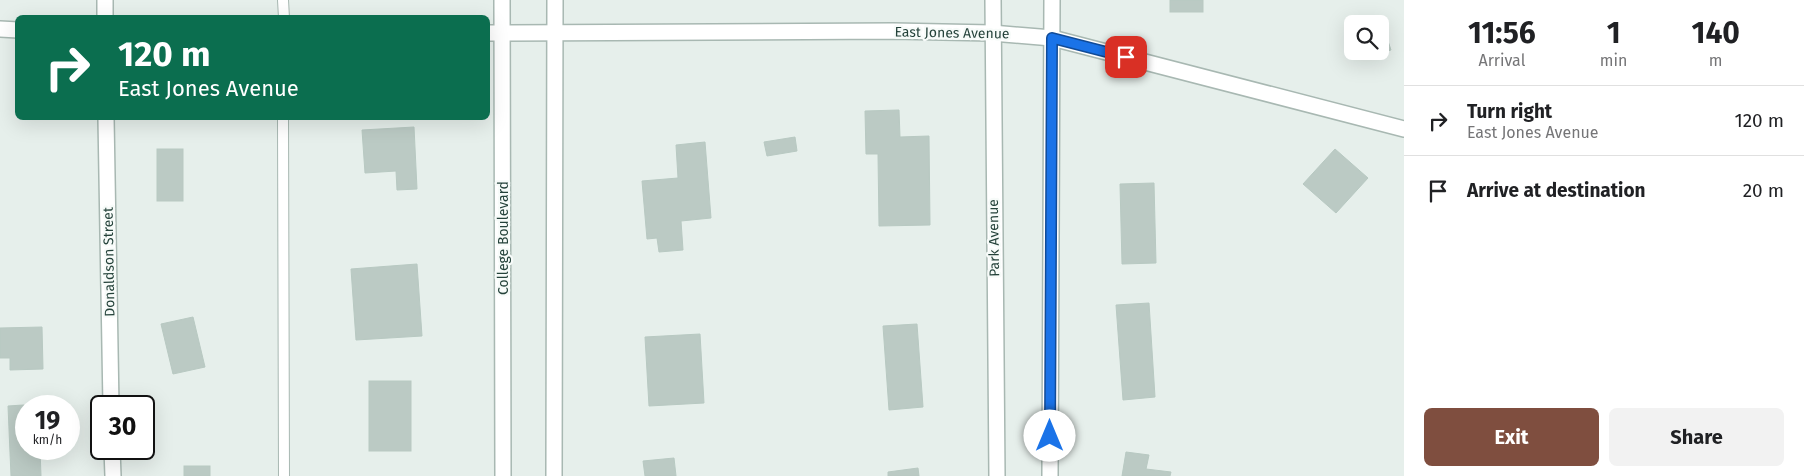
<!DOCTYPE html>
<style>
:root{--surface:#fff;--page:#f2f2f2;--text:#202124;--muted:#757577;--line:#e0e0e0;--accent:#7f4e3f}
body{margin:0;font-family:"Fira Sans",sans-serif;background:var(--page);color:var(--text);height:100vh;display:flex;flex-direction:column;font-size:19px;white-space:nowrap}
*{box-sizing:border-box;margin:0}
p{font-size:16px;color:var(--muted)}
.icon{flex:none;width:28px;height:28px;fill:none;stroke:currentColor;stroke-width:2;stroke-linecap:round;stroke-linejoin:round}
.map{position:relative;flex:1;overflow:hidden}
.details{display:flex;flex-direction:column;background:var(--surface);width:400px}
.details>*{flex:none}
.guide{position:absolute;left:15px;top:15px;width:475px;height:105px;border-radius:8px;box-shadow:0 5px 20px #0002;background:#0b6e4f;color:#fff;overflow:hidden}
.buttons{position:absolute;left:1344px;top:15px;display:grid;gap:10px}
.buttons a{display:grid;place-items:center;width:45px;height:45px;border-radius:8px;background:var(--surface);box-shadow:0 5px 20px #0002;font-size:25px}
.speed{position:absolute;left:15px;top:395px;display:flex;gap:10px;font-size:25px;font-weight:700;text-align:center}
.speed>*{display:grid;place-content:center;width:65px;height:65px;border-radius:50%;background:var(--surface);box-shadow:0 5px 20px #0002;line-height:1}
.speed small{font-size:12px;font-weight:400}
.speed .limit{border:2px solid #111;border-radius:8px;background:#fff;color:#111}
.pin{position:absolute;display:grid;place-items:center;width:42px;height:42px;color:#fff;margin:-21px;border-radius:10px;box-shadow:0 2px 8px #0006}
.me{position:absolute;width:55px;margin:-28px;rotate:0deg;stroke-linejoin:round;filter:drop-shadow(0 0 4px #0008)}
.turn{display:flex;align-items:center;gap:18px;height:105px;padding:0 20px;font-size:22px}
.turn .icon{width:65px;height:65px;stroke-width:2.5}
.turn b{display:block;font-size:35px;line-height:42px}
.eta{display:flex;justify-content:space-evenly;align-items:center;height:85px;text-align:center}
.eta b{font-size:30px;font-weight:700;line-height:35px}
.cta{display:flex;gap:10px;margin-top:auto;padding:10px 20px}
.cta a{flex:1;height:58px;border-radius:8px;background:var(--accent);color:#fff;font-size:20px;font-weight:700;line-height:58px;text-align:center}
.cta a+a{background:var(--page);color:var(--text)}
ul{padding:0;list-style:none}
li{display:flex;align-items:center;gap:15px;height:70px;padding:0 20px;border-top:1px solid var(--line)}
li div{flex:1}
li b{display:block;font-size:19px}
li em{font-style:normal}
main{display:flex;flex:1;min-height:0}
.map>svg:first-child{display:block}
.building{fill:#bbcac4;stroke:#b8c9c2}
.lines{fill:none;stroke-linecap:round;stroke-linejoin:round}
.service-casing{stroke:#a8b8b2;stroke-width:12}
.minor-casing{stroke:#a8b8b2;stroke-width:18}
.service{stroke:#fff;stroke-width:10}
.minor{stroke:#fff;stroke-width:15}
.route-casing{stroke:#114b97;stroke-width:12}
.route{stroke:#1a73e8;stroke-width:9}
.labels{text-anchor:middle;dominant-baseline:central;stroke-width:4.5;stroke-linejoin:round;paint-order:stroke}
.street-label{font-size:14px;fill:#24423a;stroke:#f7fbf9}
</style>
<main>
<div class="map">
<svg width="1404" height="476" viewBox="0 0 1404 476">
<rect width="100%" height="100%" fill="#e6efeb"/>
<!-- building -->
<g class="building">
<rect x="1170" y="0" width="33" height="12"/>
<polygon points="1387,38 1391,50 1374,55 1373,51 1380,51 1380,40"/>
<polygon points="899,110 900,137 929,136 930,225 879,226 878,154 866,154 865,111"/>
<polygon points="414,127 417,189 397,190 396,171 365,173 362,130"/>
<polygon points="795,137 797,151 767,156 764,142"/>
<polygon points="705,142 711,218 681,221 683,250 659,252 657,238 647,239 642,181 678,178 676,145"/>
<rect x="157" y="149" width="26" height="52"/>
<polygon points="1335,149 1368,178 1336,213 1303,184"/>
<polygon points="1154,183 1156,263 1122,264 1120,184"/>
<polygon points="417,264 422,336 356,340 351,269"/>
<polygon points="1149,303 1155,397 1123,400 1116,305"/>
<polygon points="193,317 205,367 173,374 161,324"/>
<polygon points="917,324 923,407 889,410 883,326"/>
<polygon points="42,327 43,369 10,370 10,358 0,358 0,328"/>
<polygon points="700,334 704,403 649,406 645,337"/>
<rect x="369" y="381" width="42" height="70"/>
<polygon points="39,404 39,406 26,406 26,449 40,449 41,476 11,476 8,406"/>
<polygon points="1126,452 1149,455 1146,469 1171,472 1170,476 1122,476"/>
<polygon points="674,458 676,476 645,476 643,461"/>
<rect x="184" y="466" width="26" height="10"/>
<polygon points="918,468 919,476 888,476 888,472"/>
</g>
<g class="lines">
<!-- service casing -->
<g class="service-casing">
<g id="service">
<polyline points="283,0 284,18"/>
<polyline points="283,118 284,476"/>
</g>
</g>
<!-- minor casing -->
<g class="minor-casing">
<g id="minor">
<polyline points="105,0 105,18"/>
<polyline points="502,0 503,476"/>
<polyline points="993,0 997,476"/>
<polyline points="0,29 18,30"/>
<polyline points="488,33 893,31 992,33 1052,38 1404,129"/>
<polyline points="106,118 111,406"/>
<polyline points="112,449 113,476"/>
<polyline points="554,476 555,0"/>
<polyline points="1050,476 1052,0"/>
</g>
</g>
<!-- service -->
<use href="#service" class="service"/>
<!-- minor -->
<use href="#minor" class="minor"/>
</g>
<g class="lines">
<!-- route casing -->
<g class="route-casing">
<polyline id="route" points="1050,436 1052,38 1126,57"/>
</g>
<!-- route -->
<use href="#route" class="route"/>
</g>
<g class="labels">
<!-- street labels -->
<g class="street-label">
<text transform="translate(952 33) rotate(1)">East Jones Avenue</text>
<text transform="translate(503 238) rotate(-90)">College Boulevard</text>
<text transform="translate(994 238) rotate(-91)">Park Avenue</text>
<text transform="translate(109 262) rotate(-91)">Donaldson Street</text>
</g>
</g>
</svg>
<div class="buttons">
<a><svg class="icon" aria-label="search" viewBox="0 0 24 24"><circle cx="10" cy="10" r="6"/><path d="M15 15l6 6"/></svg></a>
</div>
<div class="speed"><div>19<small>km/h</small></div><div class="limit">30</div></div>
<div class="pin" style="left:1126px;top:57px;background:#d93025"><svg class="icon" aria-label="arrive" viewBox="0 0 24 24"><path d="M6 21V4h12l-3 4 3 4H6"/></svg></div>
<svg class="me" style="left:1050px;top:436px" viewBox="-20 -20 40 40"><circle r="19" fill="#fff"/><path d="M0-13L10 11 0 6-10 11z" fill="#1a73e8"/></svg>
<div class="guide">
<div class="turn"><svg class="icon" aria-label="right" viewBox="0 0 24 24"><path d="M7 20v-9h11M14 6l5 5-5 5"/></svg><div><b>120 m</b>East Jones Avenue</div></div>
</div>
</div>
<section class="details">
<div class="eta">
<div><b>11:56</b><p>Arrival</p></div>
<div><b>1</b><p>min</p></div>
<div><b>140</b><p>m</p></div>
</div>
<ul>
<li><svg class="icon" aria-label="right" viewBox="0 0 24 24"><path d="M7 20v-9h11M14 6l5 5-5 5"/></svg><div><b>Turn right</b><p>East Jones Avenue</p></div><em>120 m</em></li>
<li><svg class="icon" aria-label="arrive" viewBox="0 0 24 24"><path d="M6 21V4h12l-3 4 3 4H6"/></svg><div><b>Arrive at destination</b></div><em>20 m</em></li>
</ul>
<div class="cta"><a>Exit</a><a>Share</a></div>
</section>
</main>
